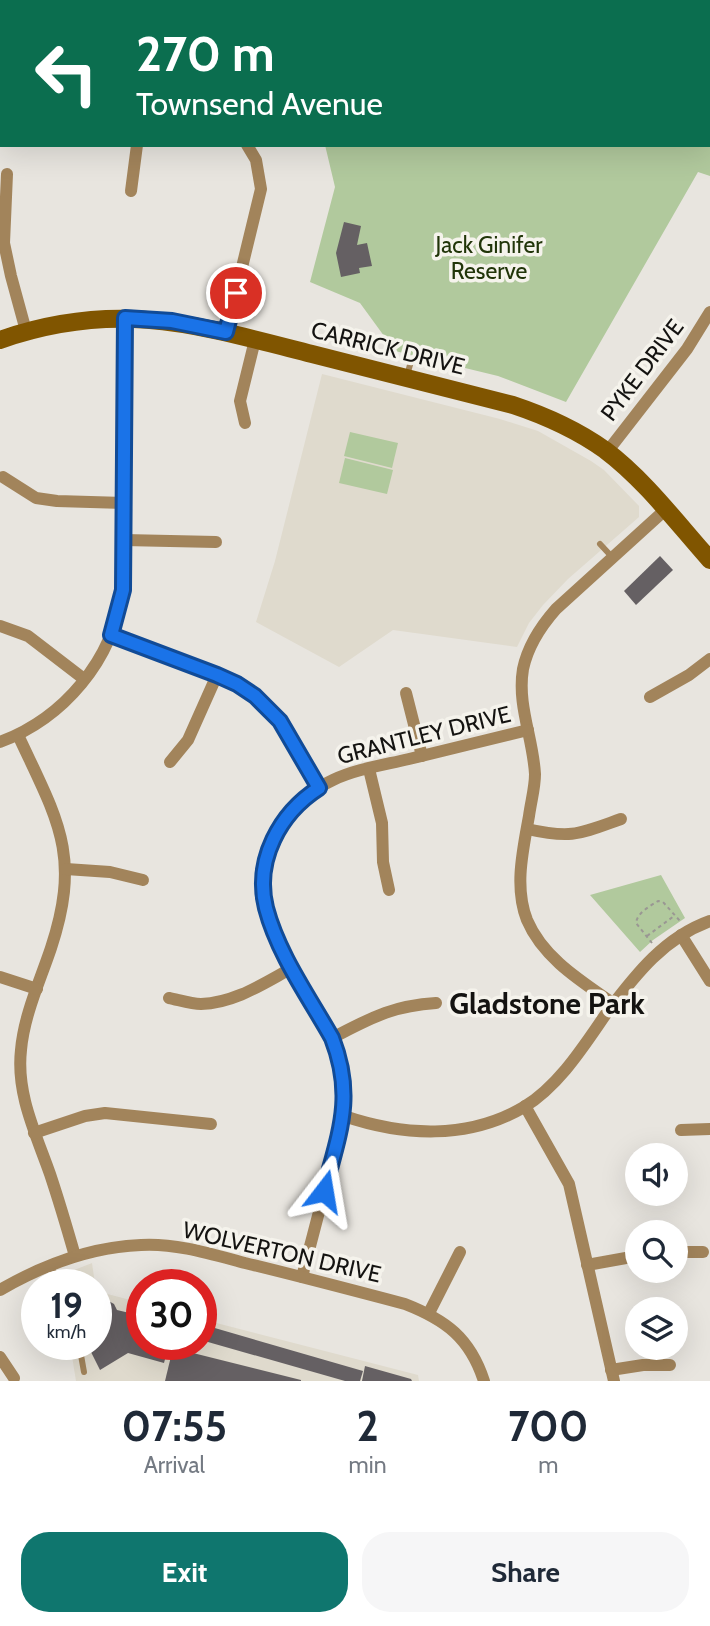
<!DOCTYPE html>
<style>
:root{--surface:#fff;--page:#f6f6f7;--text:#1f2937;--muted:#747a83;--accent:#0f766e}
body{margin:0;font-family:Cabin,sans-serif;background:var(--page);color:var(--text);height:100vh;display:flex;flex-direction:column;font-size:26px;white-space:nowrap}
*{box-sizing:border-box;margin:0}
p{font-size:23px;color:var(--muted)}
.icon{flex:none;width:38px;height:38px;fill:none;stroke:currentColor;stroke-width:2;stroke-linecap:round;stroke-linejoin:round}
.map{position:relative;height:1381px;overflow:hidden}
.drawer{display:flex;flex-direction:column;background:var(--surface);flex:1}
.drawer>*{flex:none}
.top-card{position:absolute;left:0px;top:0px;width:710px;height:147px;box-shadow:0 7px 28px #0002;background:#0b6e4f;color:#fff;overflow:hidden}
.fabs{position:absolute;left:625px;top:1143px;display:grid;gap:14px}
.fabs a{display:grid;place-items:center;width:63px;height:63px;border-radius:50%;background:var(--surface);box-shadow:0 7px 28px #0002;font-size:35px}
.speed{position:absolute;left:21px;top:1269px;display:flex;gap:14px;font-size:35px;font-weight:700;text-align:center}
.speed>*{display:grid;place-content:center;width:91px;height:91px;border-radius:50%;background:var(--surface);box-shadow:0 7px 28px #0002;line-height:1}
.speed small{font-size:18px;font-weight:400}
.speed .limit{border:10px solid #d22;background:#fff;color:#111}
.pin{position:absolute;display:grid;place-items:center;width:60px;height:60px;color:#fff;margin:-30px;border:4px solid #fff;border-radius:50%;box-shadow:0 2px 7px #0007}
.me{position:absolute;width:77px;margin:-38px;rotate:14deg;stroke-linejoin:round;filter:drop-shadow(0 0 5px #0008)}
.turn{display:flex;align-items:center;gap:24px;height:147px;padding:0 21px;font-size:32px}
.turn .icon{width:91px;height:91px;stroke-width:2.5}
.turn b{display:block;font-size:49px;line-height:60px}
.eta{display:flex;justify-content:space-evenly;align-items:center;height:119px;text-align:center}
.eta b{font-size:42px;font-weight:700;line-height:49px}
.primary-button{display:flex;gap:14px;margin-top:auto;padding:14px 21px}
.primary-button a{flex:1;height:80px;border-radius:28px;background:var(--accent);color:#fff;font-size:28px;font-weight:700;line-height:80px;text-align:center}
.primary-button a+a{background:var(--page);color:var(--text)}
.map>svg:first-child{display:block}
.built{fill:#dfdacd}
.green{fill:#b1c99d}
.building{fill:#656063}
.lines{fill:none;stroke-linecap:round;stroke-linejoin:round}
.path{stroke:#9a9793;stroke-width:2;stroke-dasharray:3.5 3.5;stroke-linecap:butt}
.lane{stroke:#a2845b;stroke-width:6}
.street{stroke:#a2845b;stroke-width:12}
.secondary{stroke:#805500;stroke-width:18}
.route-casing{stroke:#114b97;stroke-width:18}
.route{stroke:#1a73e8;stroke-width:12}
.labels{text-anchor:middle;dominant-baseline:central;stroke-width:7;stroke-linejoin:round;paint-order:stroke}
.park-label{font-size:23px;fill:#213509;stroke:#f5f3ec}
.street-label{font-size:23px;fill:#141311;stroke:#f5f3ec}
.district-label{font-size:30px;font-weight:bold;fill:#141311;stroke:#f5f3ec}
</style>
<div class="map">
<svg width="710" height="1381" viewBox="0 0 710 1381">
<rect width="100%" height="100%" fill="#e8e5df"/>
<!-- built -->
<g class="built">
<polygon points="322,374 500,419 538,431 591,461 604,470 639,506 639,517 568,579 543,605 529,623 517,647 393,630 339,667 256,622 275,561"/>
<polygon points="92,1263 95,1284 52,1284 49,1280"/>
<polygon points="96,1291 142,1303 142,1344 201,1344 201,1319 418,1375 419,1381 76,1381 70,1344 96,1344"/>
</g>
<!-- green -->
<g class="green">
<polygon points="29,0 710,0 710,176 698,172 566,402 498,376 395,351 360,303 310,282 335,187 325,145 709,145 709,2"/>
<polygon points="350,432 398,443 392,468 344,456"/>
<polygon points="345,458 393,470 387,494 339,483"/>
<polygon points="661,875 685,918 653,940 640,952 590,895"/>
</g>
<!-- building -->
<g class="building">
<polygon points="344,222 361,226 357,245 367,243 372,266 359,268 360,273 341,277 336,253"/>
<polygon points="660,556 673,570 636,605 624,591"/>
<polygon points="107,1300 114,1304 117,1310 142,1316 142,1344 169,1344 164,1363 128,1353 100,1370 87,1344 96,1344 96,1307"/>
<polygon points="201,1324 363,1371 360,1381 345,1381 201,1340"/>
<polygon points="173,1348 301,1380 301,1381 165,1381"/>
<polygon points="365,1366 411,1379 412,1381 362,1381"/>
</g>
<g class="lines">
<!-- path -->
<g class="path">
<polyline points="647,936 674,916"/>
<path d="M652 943 636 923C637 913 650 906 658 901L663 902 680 921"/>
</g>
<!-- lane -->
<g class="lane">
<polyline points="407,376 411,361"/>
<polyline points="600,544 613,558"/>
<polyline points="50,1265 60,1284"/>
<polyline points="79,1344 84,1372"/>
</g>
<!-- street -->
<g class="street">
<polyline points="0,60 2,61"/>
<polyline points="7,174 4,243 11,276 26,331"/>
<polyline points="131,191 137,145"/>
<polyline points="226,333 261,189 256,160 247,145"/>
<polyline points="245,423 240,401 255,340"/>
<polyline points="607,452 687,349 710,312"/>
<polyline points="3,477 36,498 57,501 124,503"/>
<polyline points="124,540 216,542"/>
<polyline points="0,626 28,636 84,679"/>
<polyline points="111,635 217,675 237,684 255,696 280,721 319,787"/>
<polyline points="406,693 422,756"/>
<polyline points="650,697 689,675 710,659"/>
<path d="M18 735C57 819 82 854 51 948 40 981 24 1015 21 1050 16 1094 36 1134 50 1174 59 1201 67 1228 75 1256"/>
<path d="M0 742C64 718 113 660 122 592 127 555 124 516 124 479 125 425 126 372 125 318"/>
<polyline points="170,762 188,740 217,675"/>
<polyline points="369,769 382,823 383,862 389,890"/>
<path d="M527 829C572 839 579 834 621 819"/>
<polyline points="66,869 110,872 143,880"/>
<polyline points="681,935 710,981"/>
<polyline points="0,977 37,989"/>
<path d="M169 998C179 1000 191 1004 201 1004 235 1003 264 983 292 968"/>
<path d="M614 1004C581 981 543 958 527 920 514 887 523 850 529 816 531 801 535 788 535 774 533 738 517 705 523 669 528 645 541 626 556 609L665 510"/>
<path d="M332 1038C371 1018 391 1006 436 1003"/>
<polyline points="525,1106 569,1184 614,1381"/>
<path d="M344 1116C403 1136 468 1140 524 1107 560 1085 585 1044 608 1011 636 974 665 937 710 921"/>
<polyline points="681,1130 710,1129"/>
<polyline points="34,1133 85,1116 105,1113 211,1124"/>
<polyline points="676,1252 703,1252"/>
<polyline points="587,1265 637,1256"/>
<path d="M302 1277 344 1116C347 1050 322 1023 293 969 282 949 270 927 266 906 255 853 285 802 333 780 356 769 384 765 409 759 449 749 488 740 528 730"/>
<path d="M0 1290C43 1265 91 1247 141 1245 176 1243 211 1254 245 1263 299 1276 352 1290 405 1304 446 1320 470 1338 484 1381"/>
<polyline points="429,1313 460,1252"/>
<polyline points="0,1357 14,1378"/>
<polyline points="611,1370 643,1365 670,1365"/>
</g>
<!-- secondary -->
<path class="secondary" d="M0 340C117 299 198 325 312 354 379 371 446 388 513 405 546 416 577 430 605 450 645 480 677 523 710 560"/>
</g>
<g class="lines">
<!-- route casing -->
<g class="route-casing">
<path id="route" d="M236 293 226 332 172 321 125 318 123 590 111 635 217 675 237 684 255 696 280 721 319 788C280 813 254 860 266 908 278 954 309 997 332 1038 355 1097 339 1133 324 1191"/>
</g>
<!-- route -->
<use href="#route" class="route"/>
</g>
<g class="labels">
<!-- park labels -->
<g class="park-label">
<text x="489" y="245">Jack Ginifer<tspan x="489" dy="26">Reserve</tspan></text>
</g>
<!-- street labels -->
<g class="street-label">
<text transform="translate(388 348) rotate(14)">CARRICK DRIVE</text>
<text transform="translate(642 370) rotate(-53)">PYKE DRIVE</text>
<text transform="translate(424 735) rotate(-14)">GRANTLEY DRIVE</text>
<text transform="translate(282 1252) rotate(13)">WOLVERTON DRIVE</text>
</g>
<!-- district labels -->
<g class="district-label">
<text x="547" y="1003">Gladstone Park</text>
</g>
</g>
</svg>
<div class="fabs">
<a><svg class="icon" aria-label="sound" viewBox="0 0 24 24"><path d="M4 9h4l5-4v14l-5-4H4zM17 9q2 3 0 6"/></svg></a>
<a><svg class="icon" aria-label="search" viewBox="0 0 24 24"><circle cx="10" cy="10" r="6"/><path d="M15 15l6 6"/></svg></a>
<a><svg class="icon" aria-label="layers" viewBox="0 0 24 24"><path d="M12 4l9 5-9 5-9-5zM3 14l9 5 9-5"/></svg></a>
</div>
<div class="speed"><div>19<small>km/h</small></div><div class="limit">30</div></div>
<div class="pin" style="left:236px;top:293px;background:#d93025"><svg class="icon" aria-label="arrive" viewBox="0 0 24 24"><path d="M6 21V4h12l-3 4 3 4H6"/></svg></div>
<svg class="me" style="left:324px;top:1191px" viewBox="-20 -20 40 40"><path d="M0-17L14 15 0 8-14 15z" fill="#1a73e8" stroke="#fff" stroke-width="4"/></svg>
<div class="top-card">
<div class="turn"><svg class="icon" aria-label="left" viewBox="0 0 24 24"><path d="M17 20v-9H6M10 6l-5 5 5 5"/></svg><div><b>270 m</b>Townsend Avenue</div></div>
</div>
</div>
<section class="drawer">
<div class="eta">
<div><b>07:55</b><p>Arrival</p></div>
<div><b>2</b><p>min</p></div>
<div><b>700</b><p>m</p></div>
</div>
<div class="primary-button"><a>Exit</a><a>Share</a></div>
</section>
